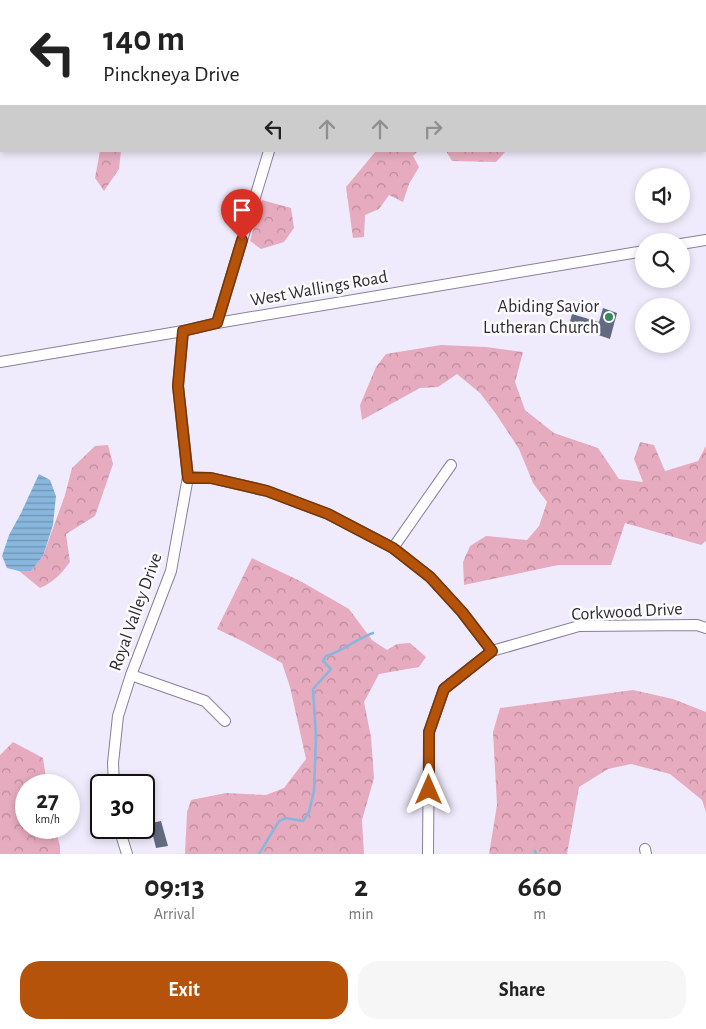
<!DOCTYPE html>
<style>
:root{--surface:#fff;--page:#f6f6f6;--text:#222;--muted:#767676;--accent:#b45309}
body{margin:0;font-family:"Alegreya Sans",sans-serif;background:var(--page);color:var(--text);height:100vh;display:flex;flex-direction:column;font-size:19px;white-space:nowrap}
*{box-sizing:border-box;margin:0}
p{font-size:16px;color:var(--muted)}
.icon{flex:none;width:28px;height:28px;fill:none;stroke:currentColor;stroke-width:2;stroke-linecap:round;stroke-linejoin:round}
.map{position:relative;height:854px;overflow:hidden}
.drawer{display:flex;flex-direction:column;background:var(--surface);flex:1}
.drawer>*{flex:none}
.top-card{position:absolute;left:0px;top:0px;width:706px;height:152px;box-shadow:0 2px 8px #0003;background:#fff;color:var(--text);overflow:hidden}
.buttons{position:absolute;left:635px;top:168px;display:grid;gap:10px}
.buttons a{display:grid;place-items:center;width:55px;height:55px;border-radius:50%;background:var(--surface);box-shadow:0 2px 8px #0003;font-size:25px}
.speed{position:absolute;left:15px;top:774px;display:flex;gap:10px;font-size:25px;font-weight:700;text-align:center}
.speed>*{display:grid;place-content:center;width:65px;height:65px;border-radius:50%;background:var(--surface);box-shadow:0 2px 8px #0003;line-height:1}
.speed small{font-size:12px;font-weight:400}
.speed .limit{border:2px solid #111;border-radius:8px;background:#fff;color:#111}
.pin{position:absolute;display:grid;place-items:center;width:42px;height:42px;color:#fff;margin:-51px -21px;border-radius:50% 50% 50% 0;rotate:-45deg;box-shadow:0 0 5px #0007}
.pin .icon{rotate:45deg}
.me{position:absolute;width:55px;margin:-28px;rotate:0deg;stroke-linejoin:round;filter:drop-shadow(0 0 4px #0008)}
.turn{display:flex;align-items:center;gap:18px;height:105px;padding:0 20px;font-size:22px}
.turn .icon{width:65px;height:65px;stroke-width:2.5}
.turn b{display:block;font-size:35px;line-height:42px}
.lanes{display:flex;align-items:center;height:48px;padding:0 20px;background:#0003;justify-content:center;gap:25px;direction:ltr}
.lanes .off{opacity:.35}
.eta{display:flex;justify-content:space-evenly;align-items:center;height:85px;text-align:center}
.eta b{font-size:30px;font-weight:700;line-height:35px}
.cta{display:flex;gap:10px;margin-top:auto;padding:10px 20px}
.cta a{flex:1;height:58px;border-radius:20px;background:var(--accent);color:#fff;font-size:20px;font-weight:700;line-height:58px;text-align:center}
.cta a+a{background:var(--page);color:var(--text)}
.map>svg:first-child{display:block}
.forest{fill:url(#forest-crowns)}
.water{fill:url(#water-rules)}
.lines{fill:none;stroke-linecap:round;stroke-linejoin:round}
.stream{stroke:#88b6dc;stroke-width:2.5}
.building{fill:#626a81}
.minor-casing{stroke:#888099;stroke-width:12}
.minor{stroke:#fff;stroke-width:10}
.route-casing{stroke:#753606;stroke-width:12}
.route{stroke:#b45309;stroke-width:9}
.poi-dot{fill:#338a5f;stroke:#fbfbfb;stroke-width:2}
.labels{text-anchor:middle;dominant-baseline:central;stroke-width:5;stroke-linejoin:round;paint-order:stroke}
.street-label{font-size:18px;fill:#2d2a34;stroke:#fbfbfb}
.poi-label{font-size:18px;fill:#2d2a34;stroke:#fbfbfb;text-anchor:end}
</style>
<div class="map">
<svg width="706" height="854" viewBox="0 0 706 854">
<defs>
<pattern id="forest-crowns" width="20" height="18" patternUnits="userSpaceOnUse" patternTransform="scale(1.25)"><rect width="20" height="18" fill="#e6abbf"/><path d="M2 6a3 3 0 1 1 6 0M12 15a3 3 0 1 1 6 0" fill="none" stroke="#bb8b9c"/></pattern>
<pattern id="water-rules" width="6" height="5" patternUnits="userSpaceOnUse" patternTransform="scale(1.25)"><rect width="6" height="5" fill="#88b6dc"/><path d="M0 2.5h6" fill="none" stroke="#7094b3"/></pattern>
</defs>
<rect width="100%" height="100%" fill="#f0ebfc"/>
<!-- forest -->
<g class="forest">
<polygon points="100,151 121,151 119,169 104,191 95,178"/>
<polygon points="376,151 418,151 413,156 419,167 409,184 403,202 389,195 379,209 365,215 364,237 353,238 346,187"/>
<polygon points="446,151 506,151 496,162 452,161"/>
<polygon points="262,200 291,208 294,228 284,242 261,249 250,241"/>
<polygon points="441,345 486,347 523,352 515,382 525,410 554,433 598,448 619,479 643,482 634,459 640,442 654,445 665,471 698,461 706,446 706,541 701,545 625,523 611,565 558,565 464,585 463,562 470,546 486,536 527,540 539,526 547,502 533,483 519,449 496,414 480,393 457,374 438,387 420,388 362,420 360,405 376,367 386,354"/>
<path d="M108 445 113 464 95 516 66 534 70 562C61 574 54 582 40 588L19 571H31L43 556 65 495 72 468 95 446Z"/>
<polygon points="252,558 302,582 349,609 372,640 387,650 397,644 410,643 426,657 419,667 379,674 364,702 371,737 374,778 362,820 364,854 185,854 187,812 191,800 226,793 266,795 284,788 306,759 290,687 282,663 244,642 217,629"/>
<polygon points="633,690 673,699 706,712 706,812 702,800 670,774 631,764 608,769 579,787 567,854 489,854 497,805 493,732 500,708"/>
<polygon points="13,742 43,758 47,785 26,785 26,828 55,828 60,846 60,854 0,854 0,755"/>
</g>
<!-- water -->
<polygon class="water" points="39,474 50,480 56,496 53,525 43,556 31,571 19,571 7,568 2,556 9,535 21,513"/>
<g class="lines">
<!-- stream -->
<g class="stream">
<polyline points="535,851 536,854"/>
<path d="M259 854 279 821 286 818 303 821 309 812 314 791 316 737 313 689 331 669 323 661 326 656C343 651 356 639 373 633"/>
</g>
</g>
<!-- building -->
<g class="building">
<polygon points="603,308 617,313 610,339 569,325 572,314 599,322"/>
<polygon points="161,821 168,846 156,848 152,832 149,833 147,824"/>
</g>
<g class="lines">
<!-- minor casing -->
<g class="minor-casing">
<g id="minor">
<polyline points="173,0 175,1"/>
<polyline points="388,1 388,0"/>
<polyline points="0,3 1,0"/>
<polyline points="681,244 706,240"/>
<polyline points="217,323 269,151"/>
<polyline points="0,362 183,331 217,323 644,251"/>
<polyline points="188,477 211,478 267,491 328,514 393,548 430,577 462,612 492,651"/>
<polyline points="393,548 451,465"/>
<polyline points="131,675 205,701 225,721"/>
<polyline points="114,785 113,763 118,716 131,675 171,571 188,477 178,386 183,331"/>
<polyline points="119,828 127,854"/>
<polyline points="645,849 646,854"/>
<polyline points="428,854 429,732 444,689 492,651 579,626 697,625 706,628"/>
</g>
</g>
<!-- minor -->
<use href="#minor" class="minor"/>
</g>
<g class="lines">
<!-- route casing -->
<g class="route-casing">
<polyline id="route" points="242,240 217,323 183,331 178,386 188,478 211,478 267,491 328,514 393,548 430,577 462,612 492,651 444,689 429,732 429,790"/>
</g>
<!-- route -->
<use href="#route" class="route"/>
</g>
<!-- markers -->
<circle class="poi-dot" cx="609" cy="317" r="5"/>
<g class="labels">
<!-- street labels -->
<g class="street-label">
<text transform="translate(319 289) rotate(-10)">West Wallings Road</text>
<text transform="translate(136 612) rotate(-70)">Royal Valley Drive</text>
<text transform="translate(627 612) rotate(-3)">Corkwood Drive</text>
</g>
<!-- poi labels -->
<g class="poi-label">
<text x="599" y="307">Abiding Savior<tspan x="599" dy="21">Lutheran Church</tspan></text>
</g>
</g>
</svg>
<div class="buttons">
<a><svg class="icon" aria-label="sound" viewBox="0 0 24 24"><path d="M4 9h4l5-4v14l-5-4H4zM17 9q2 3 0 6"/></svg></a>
<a><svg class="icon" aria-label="search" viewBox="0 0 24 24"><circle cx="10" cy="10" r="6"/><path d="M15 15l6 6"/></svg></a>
<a><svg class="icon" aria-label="layers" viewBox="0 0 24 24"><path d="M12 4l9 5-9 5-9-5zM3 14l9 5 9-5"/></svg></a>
</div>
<div class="speed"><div>27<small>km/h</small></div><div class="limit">30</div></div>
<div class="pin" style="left:242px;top:240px;background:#d93025"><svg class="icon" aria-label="arrive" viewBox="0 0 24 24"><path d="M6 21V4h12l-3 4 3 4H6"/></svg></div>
<svg class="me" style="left:429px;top:790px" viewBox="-20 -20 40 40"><path d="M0-17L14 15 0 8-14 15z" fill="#b45309" stroke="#fff" stroke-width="4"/></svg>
<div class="top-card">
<div class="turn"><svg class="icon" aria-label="left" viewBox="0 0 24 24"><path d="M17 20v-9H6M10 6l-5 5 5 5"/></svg><div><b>140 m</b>Pinckneya Drive</div></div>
<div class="lanes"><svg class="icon" aria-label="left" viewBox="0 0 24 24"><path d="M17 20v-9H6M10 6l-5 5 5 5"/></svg><svg class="icon off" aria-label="ahead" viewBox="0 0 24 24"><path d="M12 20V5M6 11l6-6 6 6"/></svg><svg class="icon off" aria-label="ahead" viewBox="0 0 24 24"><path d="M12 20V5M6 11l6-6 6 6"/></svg><svg class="icon off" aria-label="right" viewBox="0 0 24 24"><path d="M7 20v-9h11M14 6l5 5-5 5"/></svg></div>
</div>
</div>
<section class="drawer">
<div class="eta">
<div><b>09:13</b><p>Arrival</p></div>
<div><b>2</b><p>min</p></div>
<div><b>660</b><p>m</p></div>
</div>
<div class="cta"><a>Exit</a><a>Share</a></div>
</section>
